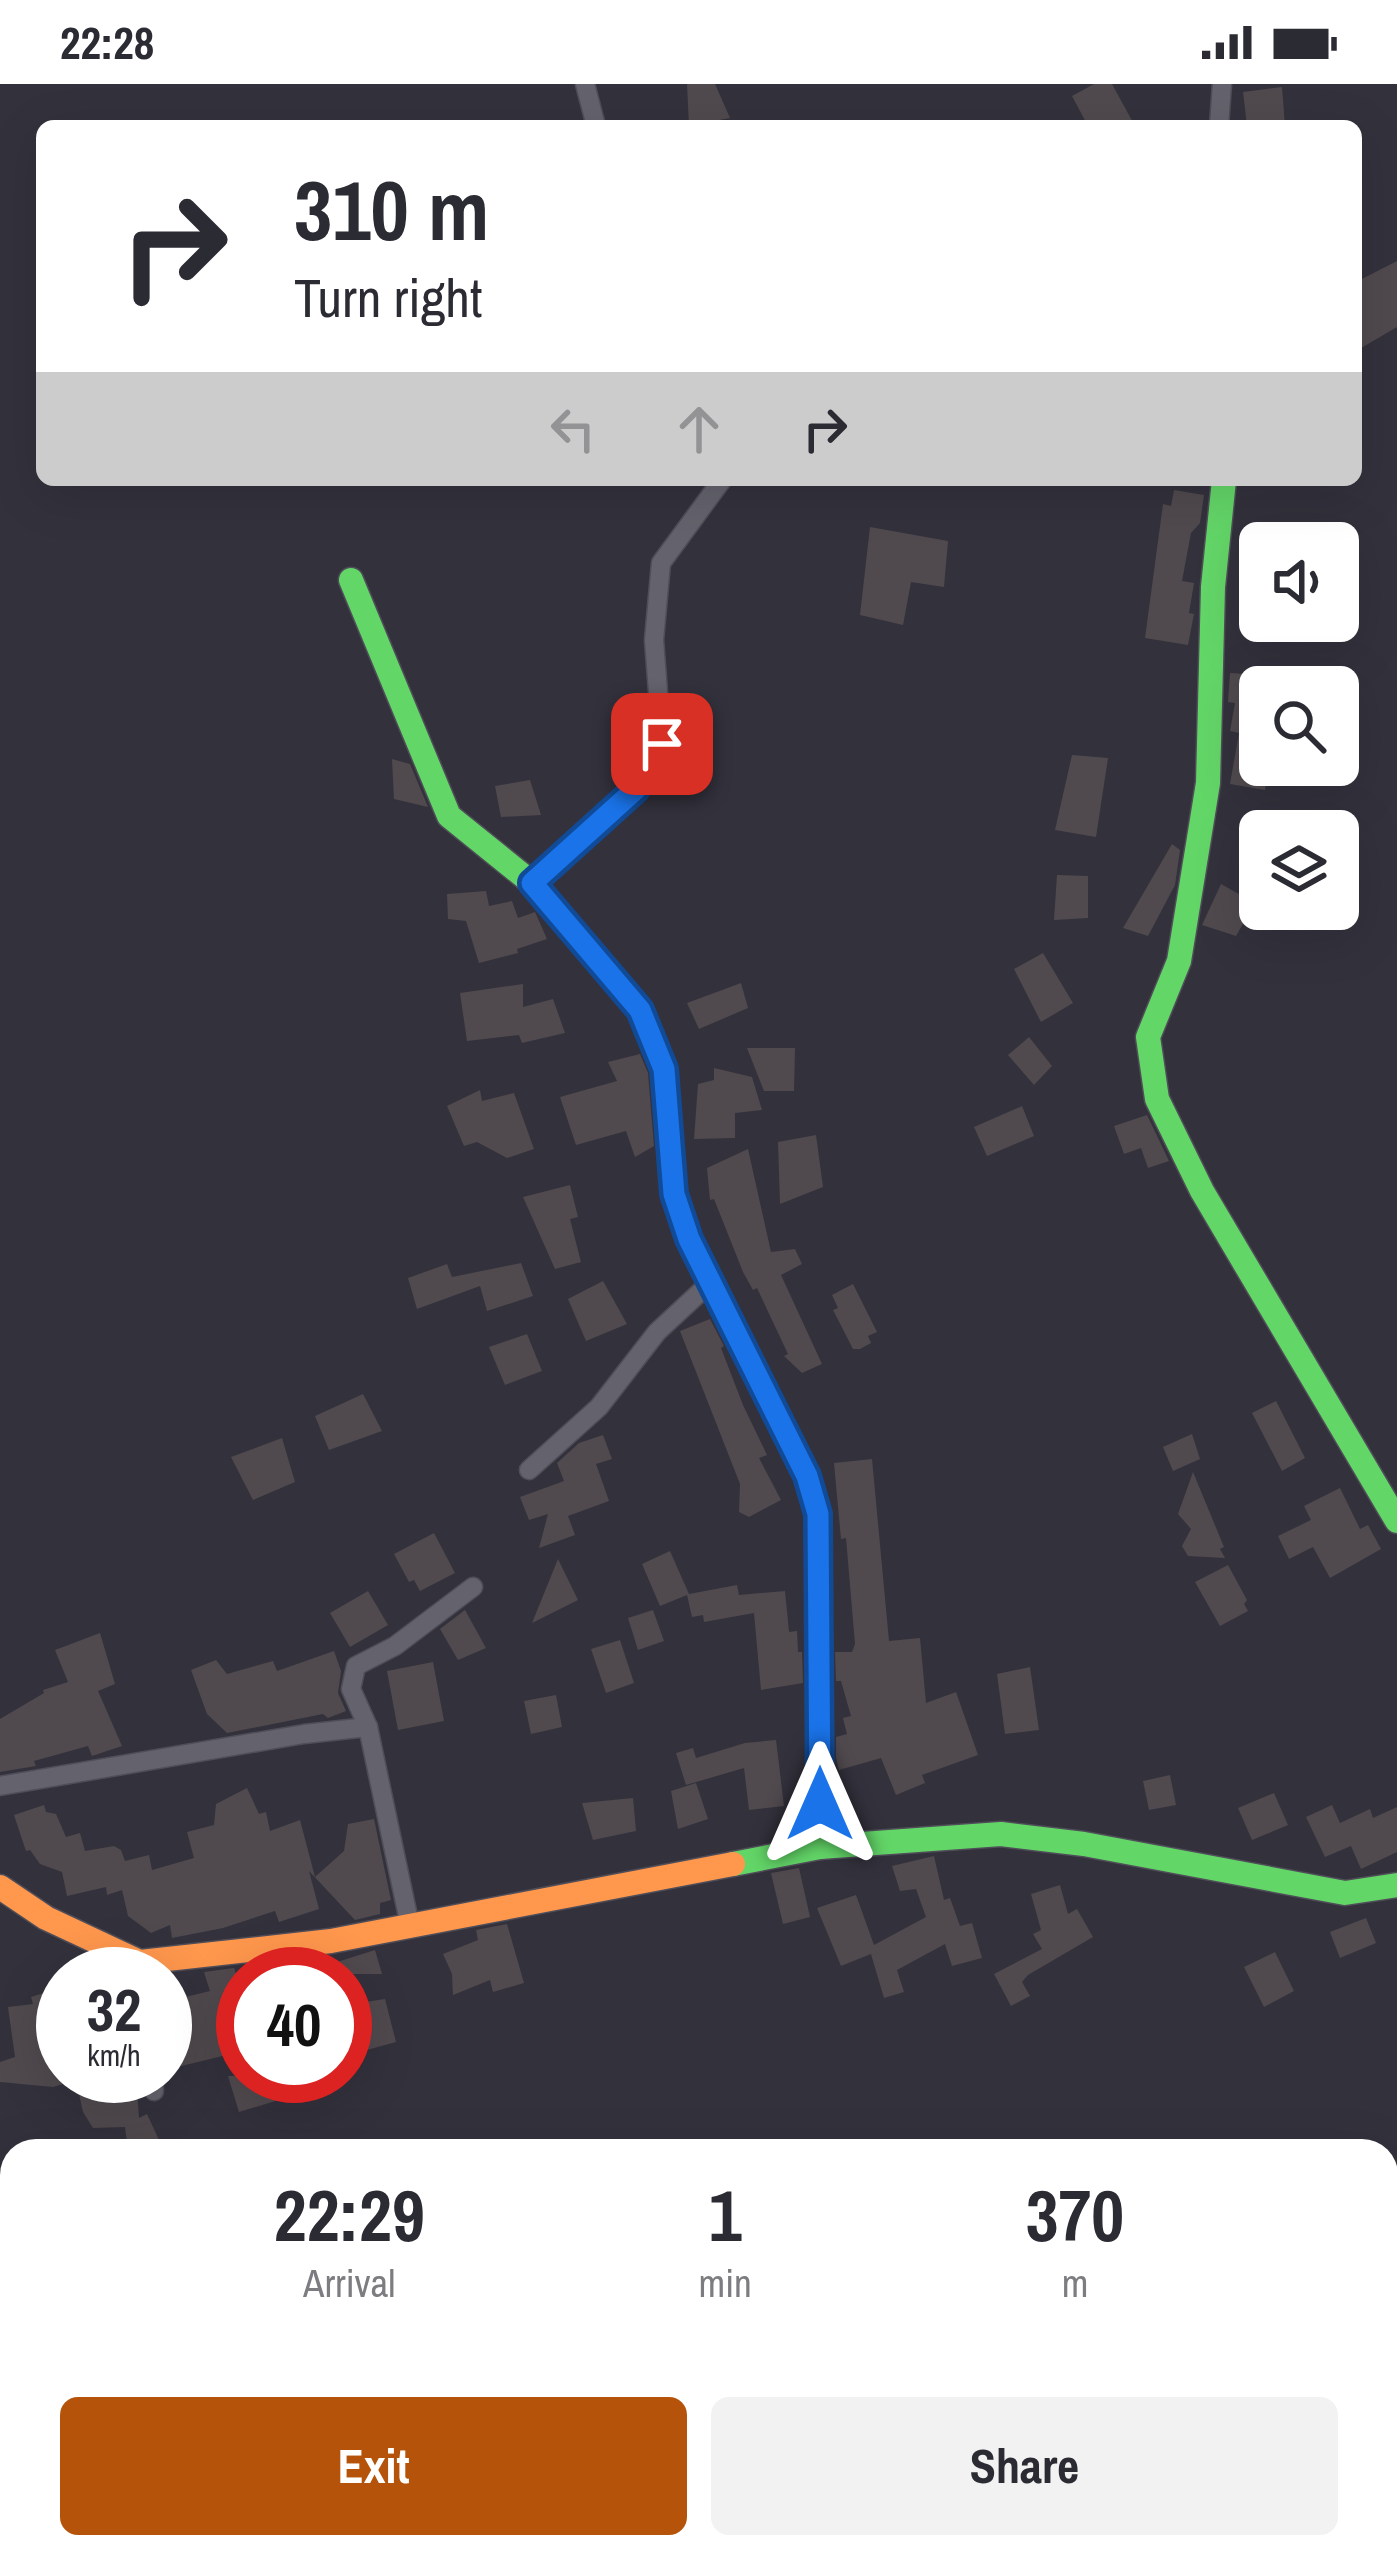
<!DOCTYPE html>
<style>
:root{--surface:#fff;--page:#f2f2f3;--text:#2b2b33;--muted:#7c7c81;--accent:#b45309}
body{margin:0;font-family:"Archivo Narrow",sans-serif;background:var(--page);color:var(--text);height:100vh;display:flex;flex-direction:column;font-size:45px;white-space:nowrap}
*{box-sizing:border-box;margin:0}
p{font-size:39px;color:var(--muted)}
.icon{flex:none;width:66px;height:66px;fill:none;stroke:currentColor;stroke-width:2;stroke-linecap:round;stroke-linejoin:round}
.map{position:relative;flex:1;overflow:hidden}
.panel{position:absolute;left:0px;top:2055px;width:1398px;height:420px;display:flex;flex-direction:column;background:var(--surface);border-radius:36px 36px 0 0;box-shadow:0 12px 48px #0002}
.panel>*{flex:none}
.banner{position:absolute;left:36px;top:36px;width:1326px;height:366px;border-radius:18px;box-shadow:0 12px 48px #0002;background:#fff;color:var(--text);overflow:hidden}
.controls{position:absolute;left:1239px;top:438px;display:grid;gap:24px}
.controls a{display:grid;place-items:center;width:120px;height:120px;border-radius:18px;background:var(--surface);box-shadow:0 12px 48px #0002;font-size:60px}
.speed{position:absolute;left:36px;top:1863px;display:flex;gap:24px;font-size:60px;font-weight:700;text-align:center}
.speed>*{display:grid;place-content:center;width:156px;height:156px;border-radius:50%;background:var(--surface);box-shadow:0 12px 48px #0002;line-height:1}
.speed small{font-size:30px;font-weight:400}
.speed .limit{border:18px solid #d22;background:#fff;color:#111}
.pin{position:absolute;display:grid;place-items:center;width:102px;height:102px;color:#fff;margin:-51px;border-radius:24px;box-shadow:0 6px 18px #0006}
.me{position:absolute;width:132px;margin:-66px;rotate:0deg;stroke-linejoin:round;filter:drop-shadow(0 0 9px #0008)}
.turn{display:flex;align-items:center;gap:42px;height:252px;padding:0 60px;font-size:54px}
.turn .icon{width:156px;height:156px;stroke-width:2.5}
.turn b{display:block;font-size:84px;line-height:102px}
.lanes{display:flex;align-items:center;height:114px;padding:0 60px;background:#0003;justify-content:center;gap:60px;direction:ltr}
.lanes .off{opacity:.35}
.eta{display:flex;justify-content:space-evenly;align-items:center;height:204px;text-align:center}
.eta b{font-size:72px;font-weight:700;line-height:84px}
.button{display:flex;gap:24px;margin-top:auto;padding:24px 60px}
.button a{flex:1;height:138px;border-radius:18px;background:var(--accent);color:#fff;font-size:48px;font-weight:700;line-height:138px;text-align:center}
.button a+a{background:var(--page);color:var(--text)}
.status{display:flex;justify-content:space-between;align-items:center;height:84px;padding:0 60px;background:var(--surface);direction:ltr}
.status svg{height:33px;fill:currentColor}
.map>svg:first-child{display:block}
.building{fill:#504a4e}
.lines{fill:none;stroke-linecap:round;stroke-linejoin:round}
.street-casing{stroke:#4f4d58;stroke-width:21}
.fast-casing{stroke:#4f4d58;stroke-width:27}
.slow-casing{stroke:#4f4d58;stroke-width:27}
.street{stroke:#64636d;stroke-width:18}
.fast{stroke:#63d668;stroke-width:24}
.slow{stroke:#ff974d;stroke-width:24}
.route-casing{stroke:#114b97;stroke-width:30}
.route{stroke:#1a73e8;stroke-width:21}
</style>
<div class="status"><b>22:28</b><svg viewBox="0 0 49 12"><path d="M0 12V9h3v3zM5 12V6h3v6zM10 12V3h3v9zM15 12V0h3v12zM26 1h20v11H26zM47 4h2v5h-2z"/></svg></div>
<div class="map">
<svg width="1397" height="2475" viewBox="0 0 1397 2475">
<rect width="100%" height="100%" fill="#33313c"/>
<!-- building -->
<g class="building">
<polygon points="687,0 715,0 730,34 719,36 719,42 689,42"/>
<polygon points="1094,0 1112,0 1135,42 1088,42 1072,12"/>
<polygon points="1282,3 1285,42 1247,42 1243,8"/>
<polygon points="1397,177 1397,243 1356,267 1356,198"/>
<polygon points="1174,406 1204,411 1200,439 1191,449 1182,497 1194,499 1189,529 1194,530 1188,561 1145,554 1163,420 1171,422"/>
<polygon points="870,443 948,457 944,503 911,498 903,541 860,531"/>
<polygon points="1230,589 1260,591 1260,681 1269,681 1265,706 1230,700 1239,649 1230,647 1235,619 1228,618"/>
<polygon points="1072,671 1108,674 1096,753 1055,746"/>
<polygon points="392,675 410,680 428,723 394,715"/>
<polygon points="530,696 541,731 501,733 495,702"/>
<polygon points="1172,760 1180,766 1175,801 1148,852 1123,844"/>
<polygon points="1057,791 1088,792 1088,834 1054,836"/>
<polygon points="1221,800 1255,819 1236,852 1202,841"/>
<polygon points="486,807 489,822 512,817 518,834 535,828 547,855 517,865 518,869 479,879 466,837 448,835 447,810"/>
<polygon points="1043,869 1073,919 1041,938 1014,885"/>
<polygon points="741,899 748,924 699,945 687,919"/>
<polygon points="523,900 523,923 553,915 565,949 522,959 519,951 467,957 460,909"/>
<polygon points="1029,953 1052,982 1034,1001 1008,971"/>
<polygon points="747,964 795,964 794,1007 764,1007"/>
<polygon points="640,970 648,989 654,1062 635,1073 626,1047 576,1061 560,1013 617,997 608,978"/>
<polygon points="714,984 752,993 762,1026 735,1029 735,1054 694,1055 698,1000 714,996"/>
<polygon points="480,1006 482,1017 514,1009 534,1065 507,1074 477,1058 464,1062 447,1022"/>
<polygon points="1022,1022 1034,1052 987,1072 974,1043"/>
<polygon points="1147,1031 1169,1077 1148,1084 1141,1064 1124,1070 1114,1042"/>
<polygon points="816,1051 823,1103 780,1120 778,1058"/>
<polygon points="748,1065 771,1168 795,1165 802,1180 781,1191 822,1280 802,1289 784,1272 788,1270 757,1204 753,1206 743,1188 714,1115 710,1116 707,1084"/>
<polygon points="570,1101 578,1133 570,1135 581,1178 555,1185 523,1113"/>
<polygon points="521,1179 533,1212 487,1227 480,1202 417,1225 408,1194 447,1180 452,1193"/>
<polygon points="603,1197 627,1240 586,1257 568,1215"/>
<polygon points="853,1200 877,1248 868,1252 871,1259 860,1265 853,1265 833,1226 838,1224 832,1211"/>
<polygon points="710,1235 724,1262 721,1264 743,1321 767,1371 759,1374 781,1416 749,1433 739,1428 740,1400 680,1247"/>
<polygon points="527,1250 542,1287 505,1301 489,1263"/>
<polygon points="363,1310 382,1347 329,1366 315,1332"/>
<polygon points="1276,1317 1305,1374 1282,1387 1252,1329"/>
<polygon points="1192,1350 1200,1375 1173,1387 1163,1363"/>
<polygon points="603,1351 612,1375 596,1380 609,1417 568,1432 575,1451 539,1464 548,1430 529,1436 520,1413 564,1397 557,1379 579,1359"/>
<polygon points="282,1354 295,1398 253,1416 231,1373"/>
<polygon points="872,1375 889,1557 920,1554 926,1619 956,1608 978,1671 922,1691 925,1699 896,1711 881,1674 839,1686 836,1674 836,1653 847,1650 843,1634 851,1632 841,1597 836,1597 835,1568 852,1568 855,1560 846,1454 841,1455 834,1379"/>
<polygon points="1193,1388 1224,1463 1220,1465 1225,1474 1188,1472 1182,1462 1191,1445 1178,1430"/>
<polygon points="1340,1404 1360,1445 1368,1441 1381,1465 1330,1494 1313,1463 1289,1475 1278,1452 1311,1436 1304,1422"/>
<polygon points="434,1449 455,1489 420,1507 414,1496 409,1498 394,1470"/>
<polygon points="670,1467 689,1510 737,1501 739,1511 785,1507 789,1548 797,1547 798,1568 802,1568 803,1599 761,1606 754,1529 704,1538 703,1531 692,1533 687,1511 660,1522 642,1480"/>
<polygon points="558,1475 578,1516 532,1539"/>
<polygon points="1228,1481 1247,1516 1244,1520 1248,1527 1220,1542 1195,1498"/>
<polygon points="368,1507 388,1541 350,1563 330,1529"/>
<polygon points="465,1526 486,1564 458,1576 440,1545"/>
<polygon points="653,1526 664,1557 638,1566 628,1534"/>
<polygon points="100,1549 115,1600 98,1607 122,1662 92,1672 88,1662 34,1677 36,1682 0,1688 0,1635 44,1609 43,1606 68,1598 55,1566"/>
<polygon points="620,1556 634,1599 606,1609 591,1565"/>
<polygon points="334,1567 341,1587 338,1609 346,1627 328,1634 323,1630 227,1649 207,1630 191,1586 216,1576 227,1590 273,1577 277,1587"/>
<polygon points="433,1578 444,1637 398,1646 387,1587"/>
<polygon points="1030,1583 1039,1646 1005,1650 997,1590"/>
<polygon points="556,1611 562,1643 531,1650 524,1617"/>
<polygon points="776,1656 784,1722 749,1726 744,1684 686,1701 676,1669 693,1664 696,1674 745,1659"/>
<polygon points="1170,1691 1176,1721 1149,1726 1143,1697"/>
<polygon points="696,1699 708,1735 678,1745 671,1707"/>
<polygon points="247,1704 259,1730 266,1728 270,1747 300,1736 315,1793 344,1767 348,1740 374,1735 391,1816 380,1819 380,1830 355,1836 309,1787 319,1825 279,1838 275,1827 223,1844 172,1854 170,1841 151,1849 128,1832 122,1806 107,1811 106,1803 67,1812 62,1788 40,1780 30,1766 26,1767 14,1731 44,1721 46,1728 56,1730 66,1753 80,1749 85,1767 114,1762 121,1766 125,1777 149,1771 152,1786 194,1774 187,1748 214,1741 216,1720"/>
<polygon points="1274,1709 1288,1741 1252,1756 1238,1724"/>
<polygon points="633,1714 636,1747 593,1756 582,1719"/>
<polygon points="1332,1721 1340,1739 1370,1725 1373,1734 1397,1723 1397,1768 1361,1785 1351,1762 1325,1773 1306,1733"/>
<polygon points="934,1772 944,1816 950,1814 960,1842 972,1839 982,1874 952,1882 945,1860 897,1886 904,1908 884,1914 871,1870 841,1882 817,1824 856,1811 874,1861 926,1833 916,1805 900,1807 892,1782"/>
<polygon points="799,1784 810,1833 783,1840 771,1789"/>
<polygon points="1060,1801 1068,1830 1077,1825 1093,1853 1028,1891 1022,1898 1030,1912 1011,1922 994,1890 1042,1865 1033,1850 1041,1846 1031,1810"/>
<polygon points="1366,1834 1376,1859 1340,1874 1330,1848"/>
<polygon points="507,1840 524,1899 493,1908 490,1896 453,1911 452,1890 443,1870 478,1856 476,1846"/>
<polygon points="375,1866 382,1890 292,1890 295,1878 317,1875 334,1879"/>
<polygon points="1275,1868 1294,1907 1264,1923 1244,1883"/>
<polygon points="234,1884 243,1910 243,1967 165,1986 165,1941 183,1937 177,1915 210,1907 204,1888"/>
<polygon points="63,1903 63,2000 53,2003 0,1998 0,1978 15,1973 8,1923 33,1920 31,1913"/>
<polygon points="385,1915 396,1958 363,1967 364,1971 345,1977 345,1921"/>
<polygon points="75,1992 136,1992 139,2034 147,2030 164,2067 128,2067 125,2043 93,2044 83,2028"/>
<polygon points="228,1992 297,1992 302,2009 239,2028"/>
</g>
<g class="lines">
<!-- street casing -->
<g class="street-casing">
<g id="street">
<polyline points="585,0 596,42"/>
<polyline points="1219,42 1222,0"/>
<polyline points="532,799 636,705 662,660 654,556 661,479 722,396"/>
<polyline points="529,1386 599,1323 657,1248 711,1198"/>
<polyline points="0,1702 304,1650 368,1643"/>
<polyline points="410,1842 368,1643 351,1605 356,1582 395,1562 473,1503"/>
<polyline points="152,1992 154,2007"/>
</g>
</g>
<!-- fast casing -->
<g class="fast-casing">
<g id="fast">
<polyline points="1224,396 1213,503 1208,699 1179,877 1148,953 1157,1015 1202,1107 1397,1437"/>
<polyline points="351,496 449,732 532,799 640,926 664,985 674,1110 689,1155 807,1392 818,1430 820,1763"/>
<polyline points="733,1780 820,1763 1001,1750 1084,1760 1345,1809 1397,1801"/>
</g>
</g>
<!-- slow casing -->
<g class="slow-casing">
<polyline id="slow" points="0,1803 46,1834 140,1878 331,1857 733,1780"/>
</g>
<!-- street -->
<use href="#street" class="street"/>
<!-- fast -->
<use href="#fast" class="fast"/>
<!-- slow -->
<use href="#slow" class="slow"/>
</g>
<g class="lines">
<!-- route casing -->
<g class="route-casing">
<polyline id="route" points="662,660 636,705 532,799 640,926 664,985 674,1110 689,1155 807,1392 818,1430 820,1720"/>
</g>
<!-- route -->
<use href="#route" class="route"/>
</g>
</svg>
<div class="controls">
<a><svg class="icon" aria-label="sound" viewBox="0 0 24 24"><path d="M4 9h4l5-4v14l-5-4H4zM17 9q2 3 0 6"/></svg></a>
<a><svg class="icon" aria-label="search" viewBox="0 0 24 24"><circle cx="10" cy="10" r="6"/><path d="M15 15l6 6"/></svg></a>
<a><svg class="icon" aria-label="layers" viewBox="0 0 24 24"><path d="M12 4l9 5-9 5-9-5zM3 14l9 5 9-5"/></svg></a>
</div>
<div class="speed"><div>32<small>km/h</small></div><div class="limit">40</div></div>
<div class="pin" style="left:662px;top:660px;background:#d93025"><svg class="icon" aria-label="arrive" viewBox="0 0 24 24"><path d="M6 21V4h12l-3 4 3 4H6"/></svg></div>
<svg class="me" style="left:820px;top:1720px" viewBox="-20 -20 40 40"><path d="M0-17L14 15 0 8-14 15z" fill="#1a73e8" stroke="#fff" stroke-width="4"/></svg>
<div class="banner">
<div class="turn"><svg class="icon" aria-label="right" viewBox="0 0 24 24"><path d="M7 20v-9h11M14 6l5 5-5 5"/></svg><div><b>310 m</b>Turn right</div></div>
<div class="lanes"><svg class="icon off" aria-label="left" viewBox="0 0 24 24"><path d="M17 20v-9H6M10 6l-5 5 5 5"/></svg><svg class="icon off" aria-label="ahead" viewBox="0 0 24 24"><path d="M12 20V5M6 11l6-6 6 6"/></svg><svg class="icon" aria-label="right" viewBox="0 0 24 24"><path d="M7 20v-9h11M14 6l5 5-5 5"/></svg></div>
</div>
<section class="panel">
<div class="eta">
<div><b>22:29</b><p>Arrival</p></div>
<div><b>1</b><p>min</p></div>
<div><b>370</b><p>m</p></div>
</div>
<div class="button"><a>Exit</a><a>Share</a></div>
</section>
</div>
